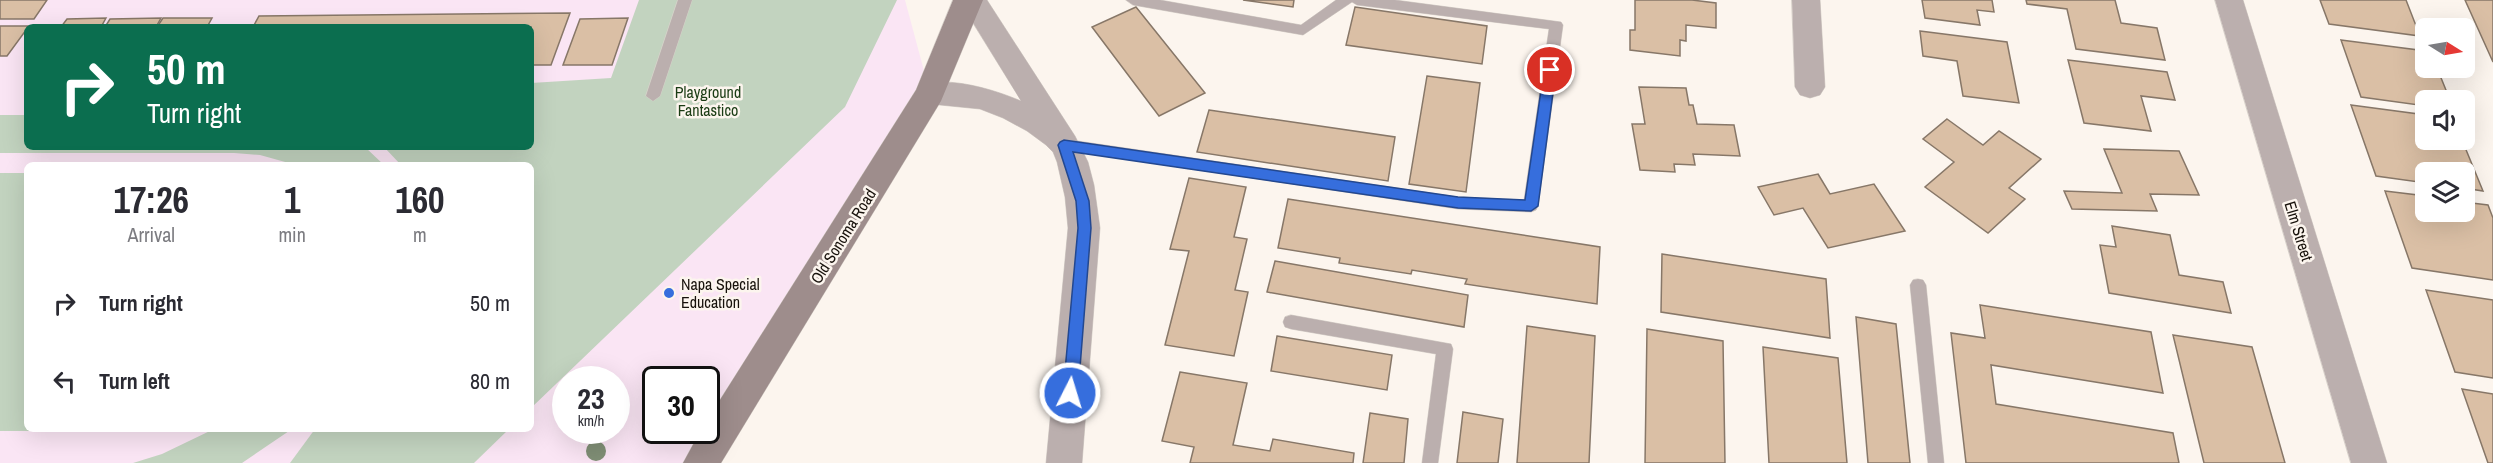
<!DOCTYPE html>
<style>
:root{--surface:#fff;--page:#f2f2f3;--text:#2b2b33;--muted:#7c7c81}
body{margin:0;font-family:"Archivo Narrow",sans-serif;background:var(--page);color:var(--text);height:100vh;display:flex;flex-direction:column;font-size:22px;white-space:nowrap}
*{box-sizing:border-box;margin:0}
p{font-size:20px;color:var(--muted)}
.icon{flex:none;width:33px;height:33px;fill:none;stroke:currentColor;stroke-width:2;stroke-linecap:round;stroke-linejoin:round}
.map{position:relative;flex:1;overflow:hidden}
.drawer{position:absolute;left:24px;top:162px;width:510px;height:270px;display:flex;flex-direction:column;background:var(--surface);border-radius:9px;box-shadow:0 6px 24px #0002}
.drawer>*{flex:none}
.top-card{position:absolute;left:24px;top:24px;width:510px;height:126px;border-radius:9px;box-shadow:0 6px 24px #0002;background:#0b6e4f;color:#fff;overflow:hidden}
.needle{width:39px;rotate:101deg}
.tools{position:absolute;left:2415px;top:18px;display:grid;gap:12px}
.tools a{display:grid;place-items:center;width:60px;height:60px;border-radius:9px;background:var(--surface);box-shadow:0 6px 24px #0002;font-size:30px}
.speed{position:absolute;left:552px;top:366px;display:flex;gap:12px;font-size:30px;font-weight:700;text-align:center}
.speed>*{display:grid;place-content:center;width:78px;height:78px;border-radius:50%;background:var(--surface);box-shadow:0 6px 24px #0002;line-height:1}
.speed small{font-size:15px;font-weight:400}
.speed .limit{border:3px solid #111;border-radius:9px;background:#fff;color:#111}
.pin{position:absolute;display:grid;place-items:center;width:51px;height:51px;color:#fff;margin:-26px;border:3px solid #fff;border-radius:50%;box-shadow:0 2px 6px #0007}
.me{position:absolute;width:66px;margin:-33px;rotate:5deg;stroke-linejoin:round;filter:drop-shadow(0 0 4px #0008)}
.turn{display:flex;align-items:center;gap:21px;height:126px;padding:0 24px;font-size:27px}
.turn .icon{width:78px;height:78px;stroke-width:2.5}
.turn b{display:block;font-size:42px;line-height:51px}
.eta{display:flex;justify-content:space-evenly;align-items:center;height:102px;text-align:center}
.eta b{font-size:36px;font-weight:800;line-height:42px}
ul{padding:0;list-style:none}
li{display:flex;align-items:center;gap:18px;height:78px;padding:0 24px}
li div{flex:1}
li b{display:block;font-size:22px}
li em{font-style:normal}
.map>svg:first-child{display:block}
.education{fill:#fae5f4;fill-rule:evenodd}
.green{fill:#c2d3bf}
.building{fill:#dabfa5;stroke:#877768;stroke-width:1.5}
.lines{fill:none;stroke-linecap:round;stroke-linejoin:round}
.service-casing{stroke:#d7d1ca;stroke-width:1}
.minor-casing{stroke:#d7d1ca;stroke-width:1}
.secondary-casing{stroke:#d7d1ca;stroke-width:1}
.service{fill:#bbafae;fill-rule:evenodd}
.minor{fill:#bbafae;fill-rule:evenodd}
.secondary{fill:#9e8d8c;fill-rule:evenodd}
.tree{fill:#808f76}
.route{fill:#366edd;stroke:#234890;stroke-width:1.5}
.poi-dot{fill:#366edd;stroke:#fcf5ee;stroke-width:2}
.labels{text-anchor:middle;dominant-baseline:central;stroke-width:5;stroke-linejoin:round;paint-order:stroke}
.park-label{font-size:16px;fill:#1a3c14;stroke:#fcf5ee}
.street-label{font-size:16px;fill:#17110b;stroke:#fcf5ee}
.poi-label{font-size:16px;fill:#17110b;stroke:#fcf5ee;text-anchor:start}
</style>
<div class="map">
<svg width="2493" height="463" viewBox="0 0 2493 463">
<rect width="100%" height="100%" fill="#fcf5ee"/>
<!-- education -->
<path class="education" d="M0 0H905L927 82 701 463H0ZM27 27H531V147H27ZM27 165H531V429H27ZM566 380H616V430H566ZM656 380H706V430H656Z"/>
<!-- green -->
<g class="green">
<polygon points="639,0 897,0 845,107 531,408 531,165 401,165 384,147 531,147 531,83 611,78"/>
<polygon points="0,115 27,115 27,147 365,147 384,165 296,165 260,155 234,153 0,153"/>
<polygon points="0,173 27,173 27,429 102,429 101,431 0,431"/>
<polygon points="214,429 292,429 242,463 133,463 162,454"/>
<polygon points="315,429 509,429 474,463 290,463"/>
</g>
<!-- building -->
<g class="building">
<polygon points="0,0 47,0 34,19 0,19"/>
<polygon points="1243,0 1294,0 1293,7"/>
<polygon points="1635,0 1692,0 1716,3 1716,28 1686,25 1686,41 1680,40 1680,56 1630,50 1630,30 1635,30"/>
<polygon points="1922,0 1992,0 1994,12 1977,10 1980,25 1925,18"/>
<polygon points="2026,0 2115,0 2121,23 2157,28 2165,60 2076,49 2067,9 2027,4"/>
<polygon points="2320,0 2406,0 2420,36 2329,24"/>
<polygon points="2465,0 2493,0 2493,62"/>
<polygon points="1136,7 1205,93 1159,116 1092,27"/>
<polygon points="1355,7 1487,26 1482,64 1346,45"/>
<polygon points="570,13 551,65 531,65 531,27 253,27 259,16"/>
<polygon points="106,18 101,27 61,27 67,19"/>
<polygon points="161,18 156,27 105,27 110,19"/>
<polygon points="163,18 212,18 207,27 157,27"/>
<polygon points="628,18 612,65 563,65 580,19"/>
<polygon points="0,26 29,26 7,56 0,56"/>
<polygon points="1920,31 2007,42 2019,103 1963,96 1957,61 1923,56"/>
<polygon points="2341,40 2426,51 2426,68 2437,68 2450,100 2426,100 2426,106 2361,97"/>
<polygon points="2068,60 2167,72 2175,100 2141,96 2151,131 2084,123"/>
<polygon points="1427,76 1480,83 1466,192 1409,184"/>
<polygon points="1639,87 1686,88 1689,105 1693,105 1697,124 1734,125 1740,156 1693,154 1695,165 1674,164 1675,172 1640,170 1632,124 1645,124"/>
<polygon points="2351,105 2426,115 2426,140 2462,140 2483,191 2464,188 2464,172 2426,172 2426,183 2376,176"/>
<polygon points="1209,110 1395,137 1388,181 1197,152"/>
<polygon points="1947,119 1983,145 1999,131 2041,159 2009,188 2025,199 1988,233 1925,187 1954,162 1923,139"/>
<polygon points="2104,149 2179,151 2199,195 2150,194 2157,211 2072,209 2064,191 2122,193"/>
<polygon points="1818,174 1830,194 1874,184 1905,231 1828,248 1803,208 1774,215 1758,187"/>
<polygon points="1189,178 1246,187 1234,237 1247,239 1235,290 1248,292 1234,356 1165,345 1189,251 1170,249"/>
<polygon points="2385,191 2426,196 2426,212 2464,212 2464,202 2488,205 2493,218 2493,280 2412,268"/>
<polygon points="1288,199 1600,247 1597,304 1465,284 1467,279 1412,270 1411,274 1339,263 1340,258 1278,248"/>
<polygon points="2112,226 2170,235 2179,275 2223,282 2231,313 2109,293 2100,245 2116,247"/>
<polygon points="1662,254 1826,279 1830,338 1661,312"/>
<polygon points="1275,261 1468,295 1464,327 1267,292"/>
<polygon points="2426,290 2493,300 2493,378 2455,372"/>
<polygon points="1980,305 2151,332 2163,393 1991,365 1996,404 2173,433 2179,463 1966,463 1951,333 1985,338"/>
<polygon points="1856,317 1896,324 1910,463 1868,463"/>
<polygon points="1527,326 1595,336 1589,463 1517,463"/>
<polygon points="1647,329 1723,341 1725,463 1645,463"/>
<polygon points="2173,335 2252,347 2285,463 2204,463"/>
<polygon points="1277,336 1392,355 1387,390 1271,371"/>
<polygon points="1763,347 1838,358 1847,463 1769,463"/>
<polygon points="1180,372 1247,383 1233,445 1270,451 1273,439 1354,453 1353,463 1190,463 1194,447 1162,441"/>
<polygon points="2462,389 2493,394 2493,463 2488,463"/>
<polygon points="1463,412 1503,419 1498,463 1457,463"/>
<polygon points="1370,413 1408,419 1404,463 1363,463"/>
</g>
<g class="lines">
<!-- service casing -->
<g class="service-casing">
<g id="service">
<polygon points="678,0 692,0 660,96 653,101 646,96"/>
<polygon points="1126,0 1160,0 1301,25 1336,0 1395,0 1561,22 1563,25 1538,206 1536,210 1531,212 1458,209 1059,149 1057,145 1059,141 1064,139 1458,197 1524,200 1549,29 1357,5 1352,2 1303,35 1133,5"/>
<polygon points="1918,279 1923,280 1926,285 1944,463 1928,463 1910,285 1913,280"/>
<polygon points="1291,315 1451,344 1453,349 1438,463 1422,463 1436,354 1291,329 1285,327 1283,322 1285,317"/>
</g>
</g>
<!-- minor casing -->
<g class="minor-casing">
<g id="minor">
<path d="M959 0H987L1075 136 1088 162 1094 185 1100 228 1082 463H1046L1068 228 1065 197 1057 162 1053 152 1046 145 1027 131 1003 118 980 109 930 104 920 101 915 93 920 85C949 76 993 89 1021 101Z"/>
<polygon points="1792,0 1820,0 1825,87 1820,95 1810,98 1800,95 1795,87"/>
<polygon points="2215,0 2243,0 2387,463 2351,463"/>
</g>
</g>
<!-- secondary casing -->
<g class="secondary-casing">
<polygon id="secondary" points="953,0 983,0 941,101 721,463 683,463 701,430 706,430 706,422 916,90"/>
</g>
<!-- service -->
<use href="#service" class="service"/>
<!-- minor -->
<use href="#minor" class="minor"/>
<!-- secondary -->
<use href="#secondary" class="secondary"/>
</g>
<!-- trees -->
<circle class="tree" cx="596" cy="451" r="10"/>
<!-- route -->
<polygon class="route" points="1550,66 1556,70 1538,206 1531,211 1458,208 1073,152 1089,201 1091,228 1078,393 1075,397 1070,399 1065,397 1063,393 1078,228 1076,201 1058,145 1060,142 1064,140 1458,197 1525,200 1544,70"/>
<!-- markers -->
<circle class="poi-dot" cx="669" cy="293" r="6"/>
<g class="labels">
<!-- park labels -->
<g class="park-label">
<text x="708" y="92">Playground<tspan x="708" dy="18">Fantastico</tspan></text>
</g>
<!-- street labels -->
<g class="street-label">
<text transform="translate(2299 231) rotate(73)">Elm Street</text>
<text transform="translate(843 236) rotate(-58)">Old Sonoma Road</text>
</g>
<!-- poi labels -->
<g class="poi-label">
<text x="681" y="284">Napa Special<tspan x="681" dy="18">Education</tspan></text>
</g>
</g>
</svg>
<div class="tools">
<a><svg class="needle" viewBox="-14 -14 28 28"><path d="M0-13l5 13h-10z" fill="#e53935"/><path d="M0 13l5-13h-10z" fill="#7c7c81"/></svg></a>
<a><svg class="icon" aria-label="sound" viewBox="0 0 24 24"><path d="M4 9h4l5-4v14l-5-4H4zM17 9q2 3 0 6"/></svg></a>
<a><svg class="icon" aria-label="layers" viewBox="0 0 24 24"><path d="M12 4l9 5-9 5-9-5zM3 14l9 5 9-5"/></svg></a>
</div>
<div class="speed"><div>23<small>km/h</small></div><div class="limit">30</div></div>
<div class="pin" style="left:1550px;top:70px;background:#d93025"><svg class="icon" aria-label="arrive" viewBox="0 0 24 24"><path d="M6 21V4h12l-3 4 3 4H6"/></svg></div>
<svg class="me" style="left:1070px;top:393px" viewBox="-20 -20 40 40"><circle r="17" fill="#366edd" stroke="#fff" stroke-width="3"/><path d="M0-11L8 9 0 5-8 9z" fill="#fff"/></svg>
<div class="top-card">
<div class="turn"><svg class="icon" aria-label="right" viewBox="0 0 24 24"><path d="M7 20v-9h11M14 6l5 5-5 5"/></svg><div><b>50 m</b>Turn right</div></div>
</div>
<section class="drawer">
<div class="eta">
<div><b>17:26</b><p>Arrival</p></div>
<div><b>1</b><p>min</p></div>
<div><b>160</b><p>m</p></div>
</div>
<ul>
<li><svg class="icon" aria-label="right" viewBox="0 0 24 24"><path d="M7 20v-9h11M14 6l5 5-5 5"/></svg><div><b>Turn right</b></div><em>50 m</em></li>
<li><svg class="icon" aria-label="left" viewBox="0 0 24 24"><path d="M17 20v-9H6M10 6l-5 5 5 5"/></svg><div><b>Turn left</b></div><em>80 m</em></li>
</ul>
</section>
</div>
